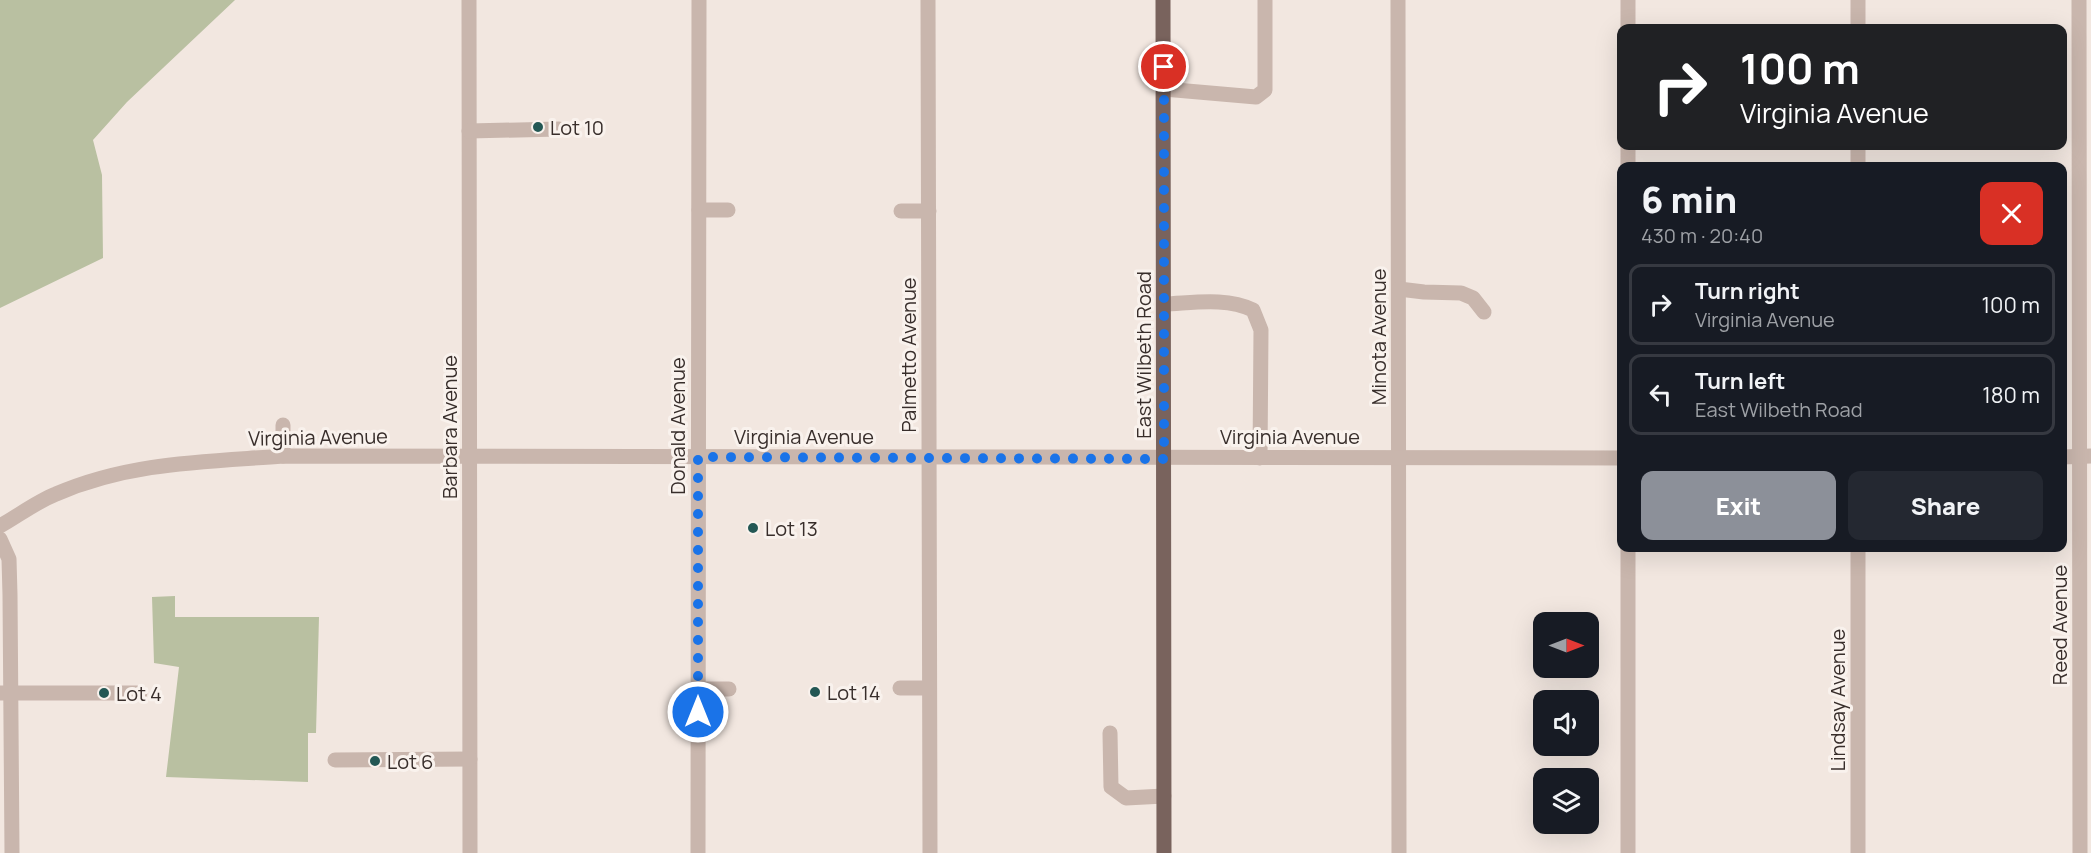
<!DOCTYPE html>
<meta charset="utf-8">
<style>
:root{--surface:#171b24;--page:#242831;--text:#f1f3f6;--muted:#9ea1a6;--line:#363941;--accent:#8c9099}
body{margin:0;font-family:Manrope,sans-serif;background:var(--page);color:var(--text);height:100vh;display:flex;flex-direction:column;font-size:22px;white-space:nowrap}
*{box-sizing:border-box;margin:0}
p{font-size:20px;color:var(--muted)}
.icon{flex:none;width:33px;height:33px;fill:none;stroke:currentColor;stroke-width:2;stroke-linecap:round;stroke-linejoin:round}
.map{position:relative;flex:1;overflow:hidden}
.panel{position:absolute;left:1617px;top:162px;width:450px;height:390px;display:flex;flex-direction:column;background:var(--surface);border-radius:12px;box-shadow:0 6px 24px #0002}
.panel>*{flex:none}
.hud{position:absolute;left:1617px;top:24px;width:450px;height:126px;border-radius:12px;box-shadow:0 6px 24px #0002;background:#202124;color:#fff;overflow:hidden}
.needle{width:39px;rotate:90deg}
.fabs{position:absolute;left:1533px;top:612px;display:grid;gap:12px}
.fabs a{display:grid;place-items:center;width:66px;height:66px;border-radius:12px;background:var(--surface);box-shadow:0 6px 24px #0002;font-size:30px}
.pin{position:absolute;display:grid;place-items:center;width:51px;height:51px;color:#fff;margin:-26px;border:3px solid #fff;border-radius:50%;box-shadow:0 2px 6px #0007}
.me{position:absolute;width:66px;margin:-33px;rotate:0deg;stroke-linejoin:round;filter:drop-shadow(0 0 4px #0008)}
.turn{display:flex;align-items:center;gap:21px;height:126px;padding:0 24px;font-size:27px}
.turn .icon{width:78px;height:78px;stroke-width:2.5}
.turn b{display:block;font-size:42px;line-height:51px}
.round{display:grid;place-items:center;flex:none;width:63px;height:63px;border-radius:12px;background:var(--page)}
.head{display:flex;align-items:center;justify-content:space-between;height:102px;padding:0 24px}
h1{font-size:36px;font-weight:800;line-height:45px}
.button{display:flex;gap:12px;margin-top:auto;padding:12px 24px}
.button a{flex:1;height:69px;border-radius:12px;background:var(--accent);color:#fff;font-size:24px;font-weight:800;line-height:69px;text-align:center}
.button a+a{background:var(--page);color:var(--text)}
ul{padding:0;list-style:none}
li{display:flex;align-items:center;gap:18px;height:81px;margin:0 12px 9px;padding:0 12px;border:3px solid var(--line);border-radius:12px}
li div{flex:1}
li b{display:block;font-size:22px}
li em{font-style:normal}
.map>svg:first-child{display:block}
.green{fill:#b9c0a1}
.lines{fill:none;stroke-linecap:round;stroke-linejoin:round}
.minor{stroke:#c9b6ad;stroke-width:15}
.major{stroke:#79635d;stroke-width:15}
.route{stroke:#1a73e8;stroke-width:10;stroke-dasharray:0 18}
.poi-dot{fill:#235754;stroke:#f9f2ed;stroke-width:2}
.labels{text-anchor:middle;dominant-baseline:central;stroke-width:6;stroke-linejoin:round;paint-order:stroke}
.poi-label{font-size:20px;fill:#382e2b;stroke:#f9f2ed;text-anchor:start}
.street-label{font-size:20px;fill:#382e2b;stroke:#f9f2ed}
</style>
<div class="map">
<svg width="2091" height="853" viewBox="0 0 2091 853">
<rect width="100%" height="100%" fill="#f2e7e0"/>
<!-- green -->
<g class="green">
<polygon points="0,0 235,0 127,102 93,140 102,175 103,258 0,308"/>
<polygon points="175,596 175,617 319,617 316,733 308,733 308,782 166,777 179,667 154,663 152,597"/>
</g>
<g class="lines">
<!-- minor -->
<g class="minor">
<polyline points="469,0 470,853"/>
<polyline points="928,0 930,853"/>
<polyline points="1398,0 1399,853"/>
<polyline points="1628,0 1628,28"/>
<polyline points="1858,0 1858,28"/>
<polyline points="2079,0 2080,853"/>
<polyline points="1164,89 1256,97 1265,90 1265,0"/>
<polyline points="469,131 559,129"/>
<polyline points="1628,146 1628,166"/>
<polyline points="1858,146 1858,166"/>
<polyline points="699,210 728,210"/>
<polyline points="901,211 929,211"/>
<polyline points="1399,289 1424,292 1461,293 1473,298 1484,312"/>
<path d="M1164 304C1193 303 1226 297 1253 310L1261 330 1260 458"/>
<polyline points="283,425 283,456"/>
<polyline points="2062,457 2091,456"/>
<path d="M0 526C18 516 36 502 56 494 130 462 204 462 283 456L1622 458"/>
<polyline points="0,539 9,559 10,595 12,853"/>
<polyline points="900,688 929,688"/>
<polyline points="698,689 729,689"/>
<polyline points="0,693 140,693"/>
<polyline points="1110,733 1111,787 1126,798 1164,796"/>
<polyline points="335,760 470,759"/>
<polyline points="698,853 699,0"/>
<polyline points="1628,853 1628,548"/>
<polyline points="1858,853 1858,548"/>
</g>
<!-- major -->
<polyline class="major" points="1163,0 1164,853"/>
</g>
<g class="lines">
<!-- route -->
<polyline class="route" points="698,712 698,457 1164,459 1164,67"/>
</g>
<!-- markers -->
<g class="poi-dot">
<circle cx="538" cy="127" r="6"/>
<circle cx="753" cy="528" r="6"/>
<circle cx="815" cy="692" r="6"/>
<circle cx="104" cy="693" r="6"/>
<circle cx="375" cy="761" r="6"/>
</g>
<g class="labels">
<!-- poi labels -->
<g class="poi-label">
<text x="550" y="127">Lot 10</text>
<text x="765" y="528">Lot 13</text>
<text x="827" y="692">Lot 14</text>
<text x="116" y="693">Lot 4</text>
<text x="387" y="761">Lot 6</text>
</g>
<!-- street labels -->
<g class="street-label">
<text transform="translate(1378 337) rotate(-90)">Minota Avenue</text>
<text transform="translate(908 355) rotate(-90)">Palmetto Avenue</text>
<text transform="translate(1143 355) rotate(-90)">East Wilbeth Road</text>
<text transform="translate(677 426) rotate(-90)">Donald Avenue</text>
<text transform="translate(449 427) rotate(-90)">Barbara Avenue</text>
<text x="804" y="436">Virginia Avenue</text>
<text x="1290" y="436">Virginia Avenue</text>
<text transform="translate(318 437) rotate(-1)">Virginia Avenue</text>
<text transform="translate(2059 625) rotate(-90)">Reed Avenue</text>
<text transform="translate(1837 700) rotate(-90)">Lindsay Avenue</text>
</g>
</g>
</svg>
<div class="fabs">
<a><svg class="needle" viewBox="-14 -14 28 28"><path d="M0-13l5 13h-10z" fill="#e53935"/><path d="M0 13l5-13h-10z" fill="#9ea1a6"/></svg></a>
<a><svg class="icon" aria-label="sound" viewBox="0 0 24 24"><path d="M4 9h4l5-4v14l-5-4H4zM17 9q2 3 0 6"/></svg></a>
<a><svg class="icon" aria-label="layers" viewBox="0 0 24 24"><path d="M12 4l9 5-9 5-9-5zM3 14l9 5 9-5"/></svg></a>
</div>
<div class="pin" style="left:1164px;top:67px;background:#d93025"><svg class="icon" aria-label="arrive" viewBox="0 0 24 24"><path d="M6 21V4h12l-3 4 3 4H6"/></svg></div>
<svg class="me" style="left:698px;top:712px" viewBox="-20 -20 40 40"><circle r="17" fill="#1a73e8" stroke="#fff" stroke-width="3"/><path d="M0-11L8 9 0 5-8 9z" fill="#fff"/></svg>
<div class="hud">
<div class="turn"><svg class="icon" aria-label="right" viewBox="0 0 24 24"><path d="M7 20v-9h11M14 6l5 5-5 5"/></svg><div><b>100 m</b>Virginia Avenue</div></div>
</div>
<section class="panel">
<div class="head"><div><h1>6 min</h1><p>430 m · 20:40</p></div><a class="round" style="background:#d93025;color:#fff"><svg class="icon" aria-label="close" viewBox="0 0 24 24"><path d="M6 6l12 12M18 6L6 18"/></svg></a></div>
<ul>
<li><svg class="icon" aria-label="right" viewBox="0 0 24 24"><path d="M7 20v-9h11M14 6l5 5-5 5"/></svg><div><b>Turn right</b><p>Virginia Avenue</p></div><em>100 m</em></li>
<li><svg class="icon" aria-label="left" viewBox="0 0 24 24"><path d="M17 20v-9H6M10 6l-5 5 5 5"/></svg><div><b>Turn left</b><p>East Wilbeth Road</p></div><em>180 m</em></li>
</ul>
<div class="button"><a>Exit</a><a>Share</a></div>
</section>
</div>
